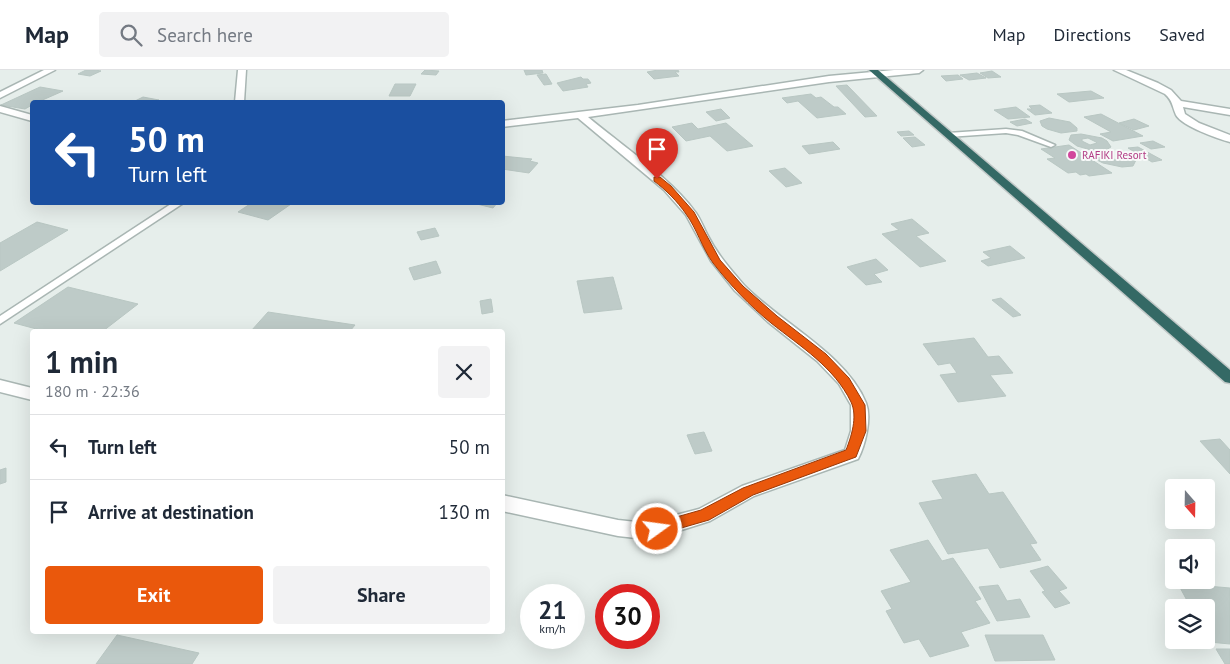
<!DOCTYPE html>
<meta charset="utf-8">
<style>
:root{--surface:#fff;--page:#f2f2f3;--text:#1f2937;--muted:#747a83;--line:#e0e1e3;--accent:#ea580c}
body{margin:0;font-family:"PT Sans",sans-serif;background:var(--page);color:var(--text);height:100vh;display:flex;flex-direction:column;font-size:19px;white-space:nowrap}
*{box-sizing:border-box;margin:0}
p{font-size:16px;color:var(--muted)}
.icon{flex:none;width:28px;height:28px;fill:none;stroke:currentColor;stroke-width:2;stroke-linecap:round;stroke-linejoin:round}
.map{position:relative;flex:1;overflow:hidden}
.drawer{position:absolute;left:30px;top:259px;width:475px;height:305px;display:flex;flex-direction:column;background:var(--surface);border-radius:5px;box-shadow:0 5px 20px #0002}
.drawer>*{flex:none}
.top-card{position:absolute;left:30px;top:30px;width:475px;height:105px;border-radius:5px;box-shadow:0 5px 20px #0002;background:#1a4fa0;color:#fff;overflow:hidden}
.needle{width:32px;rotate:160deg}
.fabs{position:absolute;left:1165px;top:409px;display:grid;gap:10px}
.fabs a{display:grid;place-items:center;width:50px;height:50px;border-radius:5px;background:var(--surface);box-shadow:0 5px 20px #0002;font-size:25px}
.speed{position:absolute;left:520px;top:514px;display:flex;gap:10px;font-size:25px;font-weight:700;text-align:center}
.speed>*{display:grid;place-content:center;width:65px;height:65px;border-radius:50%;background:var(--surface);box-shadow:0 5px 20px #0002;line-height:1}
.speed small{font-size:12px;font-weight:400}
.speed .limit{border:8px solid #d22;background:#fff;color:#111}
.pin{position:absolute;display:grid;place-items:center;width:42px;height:42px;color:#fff;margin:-51px -21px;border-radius:50% 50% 50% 0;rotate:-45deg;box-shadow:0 0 5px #0007}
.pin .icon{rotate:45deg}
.me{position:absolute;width:55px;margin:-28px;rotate:76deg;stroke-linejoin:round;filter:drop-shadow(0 0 4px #0008)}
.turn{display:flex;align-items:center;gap:18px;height:105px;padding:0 15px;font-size:22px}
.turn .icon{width:65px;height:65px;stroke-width:2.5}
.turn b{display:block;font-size:35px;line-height:42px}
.round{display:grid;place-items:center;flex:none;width:52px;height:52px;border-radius:5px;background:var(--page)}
.summary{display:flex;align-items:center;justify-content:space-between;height:85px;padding:0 15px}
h1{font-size:30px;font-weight:700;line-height:38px}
.cta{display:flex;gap:10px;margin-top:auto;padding:10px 15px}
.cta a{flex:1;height:58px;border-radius:5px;background:var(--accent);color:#fff;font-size:20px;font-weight:700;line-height:58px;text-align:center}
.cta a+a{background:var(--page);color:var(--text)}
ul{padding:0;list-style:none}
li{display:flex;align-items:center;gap:15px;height:65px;padding:0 15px;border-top:1px solid var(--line)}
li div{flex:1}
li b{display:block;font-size:19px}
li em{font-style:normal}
header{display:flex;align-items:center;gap:30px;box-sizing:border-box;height:70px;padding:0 25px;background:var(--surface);border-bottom:1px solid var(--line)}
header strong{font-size:24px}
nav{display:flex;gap:28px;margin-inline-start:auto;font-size:18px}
.search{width:350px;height:45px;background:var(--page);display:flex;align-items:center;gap:12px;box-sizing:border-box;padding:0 18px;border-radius:5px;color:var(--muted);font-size:19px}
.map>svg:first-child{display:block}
.building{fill:#becbc8;stroke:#b9c7c3;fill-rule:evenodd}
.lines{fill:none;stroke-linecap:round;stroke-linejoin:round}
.lane-casing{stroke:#a9b6b3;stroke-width:3}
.street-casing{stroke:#a9b6b3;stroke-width:3}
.highway-casing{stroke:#c2c9c8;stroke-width:3}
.lane{fill:#fff;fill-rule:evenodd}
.street{fill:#fff;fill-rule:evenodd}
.highway{fill:#346965;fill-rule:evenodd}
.route{fill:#ea580c;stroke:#983908}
.hotel-dot{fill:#d1479c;stroke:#f7faf9;stroke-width:2}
.labels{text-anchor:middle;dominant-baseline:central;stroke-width:4;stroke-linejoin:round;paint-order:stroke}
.far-hotel-label{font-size:11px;fill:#b23c85;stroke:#f7faf9;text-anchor:start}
</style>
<header>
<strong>Map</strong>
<div class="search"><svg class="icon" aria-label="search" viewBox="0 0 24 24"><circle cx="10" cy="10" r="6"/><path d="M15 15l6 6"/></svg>Search here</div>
<nav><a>Map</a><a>Directions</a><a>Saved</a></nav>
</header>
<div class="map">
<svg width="1230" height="594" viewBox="0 0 1230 594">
<rect width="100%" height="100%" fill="#e6eeeb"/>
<!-- building -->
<g class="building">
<polygon points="86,0 95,0 101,1 90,6 78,4"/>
<polygon points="425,0 439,1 436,5 421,4"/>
<polygon points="524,0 542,0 543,3 526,5"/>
<polygon points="658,0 678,0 679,2 675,2 679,6 654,9 647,2"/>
<polygon points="992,1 1001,7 988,8 980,3"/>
<polygon points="977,3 986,8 969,10 960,5"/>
<polygon points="546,4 552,14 544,15 537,5"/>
<polygon points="958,5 963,9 946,11 941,6"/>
<polygon points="581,7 583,9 588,9 591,13 586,14 588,17 563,21 557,13"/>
<polygon points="395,14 416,14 410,26 389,26"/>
<polygon points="847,15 877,46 865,47 836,16"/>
<polygon points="40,17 63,21 38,32 32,32 32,35 25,39 1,35"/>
<polygon points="1091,21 1104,28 1069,32 1057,24"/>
<polygon points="811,24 816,28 821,27 834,37 838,37 846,44 817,48 798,31 787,33 782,28"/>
<polygon points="143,27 159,30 154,32 133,32"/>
<polygon points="1040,35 1052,43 1035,45 1027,39 1032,39 1029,36"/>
<polygon points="1016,37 1030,47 1008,49 994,40"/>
<polygon points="721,39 730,48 716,51 706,42"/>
<polygon points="1101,44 1143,66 1113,71 1100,64 1111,62 1084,47"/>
<polygon points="1049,48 1070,52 1077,58 1077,61 1061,63 1047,59 1042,56 1040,51"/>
<polygon points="1025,49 1032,53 1017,56 1010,52"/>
<polygon points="1134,49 1149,56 1134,60 1119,53"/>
<polygon points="692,53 698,59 726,53 753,76 727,81 710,66 686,71 672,57"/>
<polygon points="909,61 914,65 901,66 897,62"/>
<path d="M1081 64 1102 68 1107 71 1111 77 1104 81 1091 80 1077 76 1069 70 1071 65ZM1088 68 1096 72 1097 73 1090 75 1082 71V69Z"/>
<polygon points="915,67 925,75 912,77 903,68"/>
<polygon points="1153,71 1165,77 1151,79 1140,73"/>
<polygon points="833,72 840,79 809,84 802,76"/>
<polygon points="1069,75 1112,103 1089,106 1086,104 1080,105 1076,102 1068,103 1047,89 1055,88 1041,79"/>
<polygon points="1138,77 1162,90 1152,92 1128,78"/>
<polygon points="1127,82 1136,90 1133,96 1122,97 1103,93 1095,89 1103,86 1121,91 1124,88 1116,83"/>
<polygon points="502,86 532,89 530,91 538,93 529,103 502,99"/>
<polygon points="785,98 802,113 786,117 769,101"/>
<polygon points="253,132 294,132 268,150 238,142"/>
<polygon points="469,132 498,132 493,138"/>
<polygon points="912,149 929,163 916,166 946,191 920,197 882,164 899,160 891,154"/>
<polygon points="37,152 68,160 0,201 0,173"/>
<polygon points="435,158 439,166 421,170 417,162"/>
<polygon points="1010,176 1025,188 988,196 981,191 991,188 983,182"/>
<polygon points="876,189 888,200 874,204 882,212 866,215 847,197"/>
<polygon points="436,191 441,203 414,210 409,198"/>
<polygon points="613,207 622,239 584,243 577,211"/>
<polygon points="68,217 138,234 103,261 44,261 14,253"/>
<polygon points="1001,228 1021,245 1013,247 992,230"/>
<polygon points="491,229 493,242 482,244 480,231"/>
<polygon points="268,242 355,255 350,261 251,261"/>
<polygon points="974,268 988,287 999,286 1013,303 990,305 1006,326 958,332 940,305 957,303 950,293 938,295 923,274"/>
<polygon points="704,362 712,381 695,384 687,365"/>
<polygon points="1220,369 1230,380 1230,404 1200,371"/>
<polygon points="6,398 6,412 0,414 0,400"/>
<polygon points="976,404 989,424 1003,422 1037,473 1030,474 1041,490 1000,498 988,478 948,484 919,433 943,429 932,411"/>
<polygon points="928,470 942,491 953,488 981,529 975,531 990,553 961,562 969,576 930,587 919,569 904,573 886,541 892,539 881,521 911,512 890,480"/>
<polygon points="1048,496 1067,518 1059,521 1070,533 1055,538 1042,522 1045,521 1030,501"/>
<polygon points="1176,510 1205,511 1207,516 1230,518 1230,574 1209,572 1206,567 1206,538 1191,538"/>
<polygon points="998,515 1007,531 1020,529 1030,547 997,551 979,517"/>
<polygon points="117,565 199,583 192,594 96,594"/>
<polygon points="985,565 1043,565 1055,590 995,591"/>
<polygon points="1216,579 1230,579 1230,594 1225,594"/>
</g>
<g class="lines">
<!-- lane casing -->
<g class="lane-casing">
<g id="lane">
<polygon points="1006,59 1022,61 1055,75 1051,77 1018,65 1006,63 948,67 944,65 948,63"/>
<polygon points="174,132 185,132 0,254 0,246"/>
</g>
</g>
<!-- street casing -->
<g class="street-casing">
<g id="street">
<polygon points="44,0 55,0 0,28 0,22"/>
<polygon points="238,0 246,0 244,32 235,32"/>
<path d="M894 0H923L919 3 829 12 588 47C620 74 672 109 696 143 701 150 704 159 708 166 717 184 731 200 744 215 781 253 847 285 866 333 872 348 865 376 858 389L754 426 710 451 669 464 645 469 618 466 502 441V425L618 450 645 453 699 439 742 416 845 380 851 361V335L839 314 817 291 768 252 735 221 711 191 686 145 664 120 578 48 502 57V51L638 35 829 6Z"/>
<path d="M1114 0H1126L1158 13 1171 20 1181 31 1230 39V45L1183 37 1185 44 1199 53 1230 65V72C1218 69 1182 56 1176 45 1172 36 1173 31 1165 24Z"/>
<polygon points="0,36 32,45 32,51 0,42"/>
<polygon points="0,310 32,318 32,330 0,322"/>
</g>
</g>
<!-- highway casing -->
<g class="highway-casing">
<polygon id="highway" points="869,0 878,0 1230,300 1230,313 1225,312"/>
</g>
<!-- lane -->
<use href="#lane" class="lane"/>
<!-- street -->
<use href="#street" class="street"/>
<!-- highway -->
<use href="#highway" class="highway"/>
</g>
<!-- route -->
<path class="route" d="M654 107H660L671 116 694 142 720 190 743 216 777 246 826 284 849 308 865 335 866 361 856 387 753 425 709 450 657 465 652 463 650 459 652 454 701 440 743 418 846 380C851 367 858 347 851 332 834 297 801 277 771 253 750 236 730 215 713 193 702 178 697 159 686 144 677 131 666 120 654 111Z"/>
<!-- markers -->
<circle class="hotel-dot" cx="1072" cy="85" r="5"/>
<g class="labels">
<!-- far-hotel labels -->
<g class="far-hotel-label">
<text x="1082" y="85">RAFIKI Resort</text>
</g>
</g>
</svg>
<div class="fabs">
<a><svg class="needle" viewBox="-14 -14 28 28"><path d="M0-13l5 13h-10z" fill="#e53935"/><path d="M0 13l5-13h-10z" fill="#747a83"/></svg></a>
<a><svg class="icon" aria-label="sound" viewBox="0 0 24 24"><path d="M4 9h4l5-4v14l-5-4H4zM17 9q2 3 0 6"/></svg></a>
<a><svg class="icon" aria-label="layers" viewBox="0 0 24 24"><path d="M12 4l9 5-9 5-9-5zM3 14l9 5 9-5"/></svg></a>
</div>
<div class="speed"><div>21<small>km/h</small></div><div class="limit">30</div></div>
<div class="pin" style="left:657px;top:109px;background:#d93025"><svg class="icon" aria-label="arrive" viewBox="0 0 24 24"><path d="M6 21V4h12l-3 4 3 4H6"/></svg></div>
<svg class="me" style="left:657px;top:459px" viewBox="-20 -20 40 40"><circle r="17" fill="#ea580c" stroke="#fff" stroke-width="3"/><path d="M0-11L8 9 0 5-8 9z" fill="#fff"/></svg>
<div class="top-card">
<div class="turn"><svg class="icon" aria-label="left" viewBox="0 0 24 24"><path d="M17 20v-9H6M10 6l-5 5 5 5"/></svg><div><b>50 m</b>Turn left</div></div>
</div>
<section class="drawer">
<div class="summary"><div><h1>1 min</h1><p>180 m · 22:36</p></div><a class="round"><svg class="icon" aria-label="close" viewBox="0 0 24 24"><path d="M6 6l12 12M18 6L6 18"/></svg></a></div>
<ul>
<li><svg class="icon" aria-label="left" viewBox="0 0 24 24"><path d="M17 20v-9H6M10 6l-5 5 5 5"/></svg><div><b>Turn left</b></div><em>50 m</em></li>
<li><svg class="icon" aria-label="arrive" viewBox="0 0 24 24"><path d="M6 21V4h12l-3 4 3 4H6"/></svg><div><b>Arrive at destination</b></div><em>130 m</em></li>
</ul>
<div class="cta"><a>Exit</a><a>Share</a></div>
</section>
</div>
